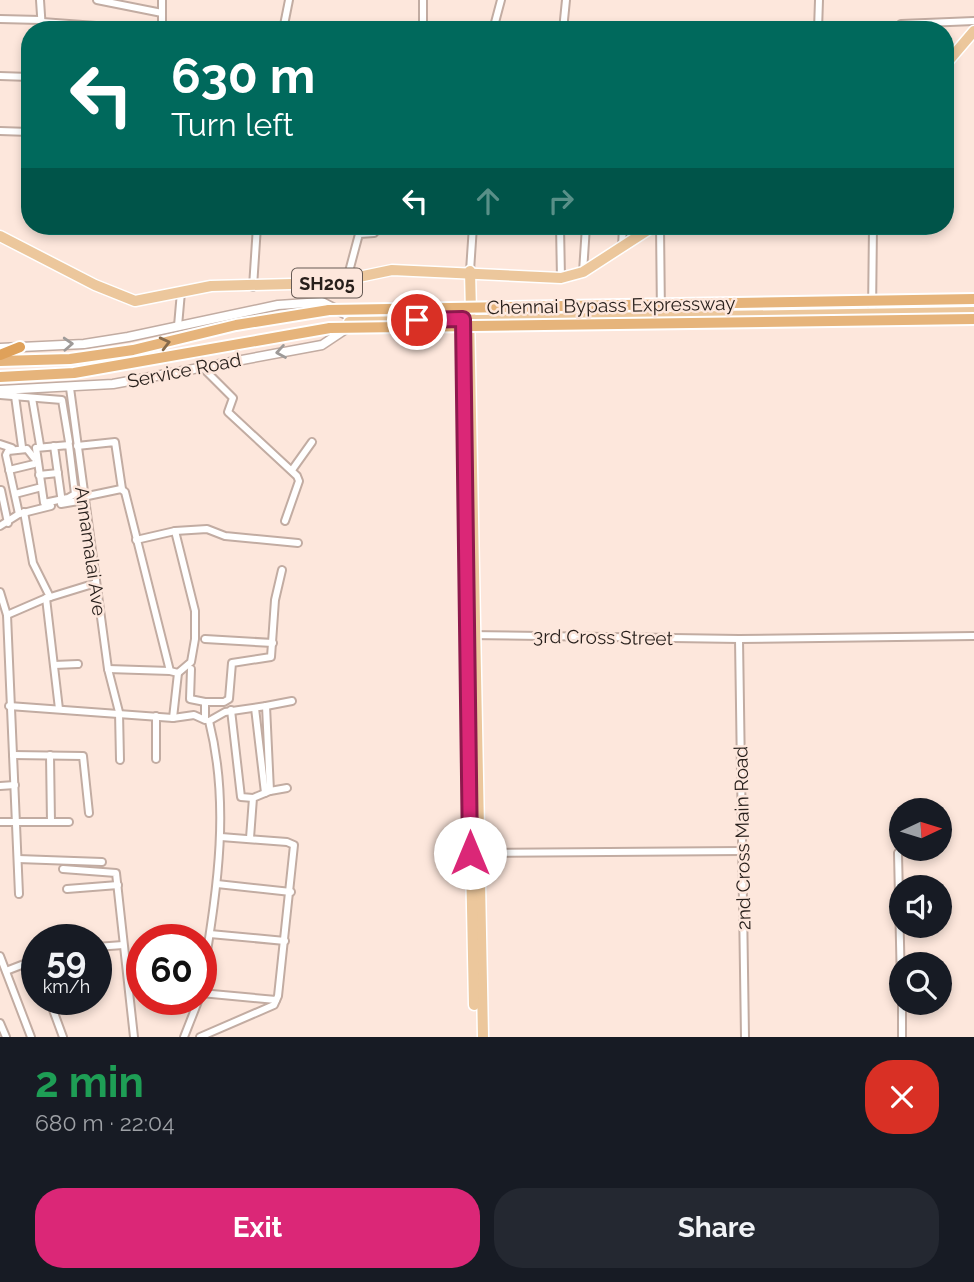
<!DOCTYPE html>
<meta charset="utf-8">
<style>
:root{--surface:#171b24;--page:#242831;--text:#f1f3f6;--muted:#9ea1a6;--accent:#db2777}
body{margin:0;font-family:Raleway,sans-serif;background:var(--page);color:var(--text);height:100vh;display:flex;flex-direction:column;font-size:26px;white-space:nowrap}
*{box-sizing:border-box;margin:0}
p{font-size:23px;color:var(--muted)}
.icon{flex:none;width:38px;height:38px;fill:none;stroke:currentColor;stroke-width:2;stroke-linecap:round;stroke-linejoin:round}
.map{position:relative;height:1037px;overflow:hidden}
.panel{display:flex;flex-direction:column;background:var(--surface);flex:1}
.panel>*{flex:none}
.banner{position:absolute;left:21px;top:21px;width:933px;height:214px;border-radius:28px;box-shadow:0 4px 10px #0003;background:#00695c;color:#fff;overflow:hidden}
.needle{width:46px;rotate:86deg}
.buttons{position:absolute;left:889px;top:798px;display:grid;gap:14px}
.buttons a{display:grid;place-items:center;width:63px;height:63px;border-radius:50%;background:var(--surface);box-shadow:0 4px 10px #0003;font-size:35px}
.speed{position:absolute;left:21px;top:924px;display:flex;gap:14px;font-size:35px;font-weight:700;text-align:center}
.speed>*{display:grid;place-content:center;width:91px;height:91px;border-radius:50%;background:var(--surface);box-shadow:0 4px 10px #0003;line-height:1}
.speed small{font-size:18px;font-weight:400}
.speed .limit{border:10px solid #d22;background:#fff;color:#111}
.pin{position:absolute;display:grid;place-items:center;width:60px;height:60px;color:#fff;margin:-30px;border:4px solid #fff;border-radius:50%;box-shadow:0 2px 7px #0007}
.me{position:absolute;width:77px;margin:-38px;rotate:0deg;stroke-linejoin:round;filter:drop-shadow(0 0 5px #0008)}
.turn{display:flex;align-items:center;gap:24px;height:147px;padding:0 35px;font-size:32px}
.turn .icon{width:91px;height:91px;stroke-width:2.5}
.turn b{display:block;font-size:49px;line-height:60px}
.lanes{display:flex;align-items:center;height:66px;padding:0 35px;background:#0003;justify-content:center;gap:35px;direction:ltr}
.lanes .off{opacity:.35}
.round{display:grid;place-items:center;flex:none;width:74px;height:74px;border-radius:28px;background:var(--page)}
.summary{display:flex;align-items:center;justify-content:space-between;height:119px;padding:0 35px}
h1{font-size:42px;font-weight:700;line-height:52px;color:#1e9e55}
.button{display:flex;gap:14px;margin-top:auto;padding:14px 35px}
.button a{flex:1;height:80px;border-radius:28px;background:var(--accent);color:#fff;font-size:28px;font-weight:700;line-height:80px;text-align:center}
.button a+a{background:var(--page);color:var(--text)}
.map>svg:first-child{display:block}
.lines{fill:none;stroke-linecap:round;stroke-linejoin:round}
.minor-casing{stroke:#c2aca2;stroke-width:10}
.tertiary-casing{stroke:#c2aca2;stroke-width:11}
.primary-casing{stroke:#fff;stroke-width:13}
.trunk-casing{stroke:#fff;stroke-width:14}
.motorway-casing{stroke:#fff;stroke-width:14}
.minor{stroke:#fff;stroke-width:6}
.tertiary{stroke:#fff;stroke-width:8}
.primary{stroke:#ecc79c;stroke-width:10}
.trunk{stroke:#e6b47b;stroke-width:10}
.motorway{stroke:#dfa15a;stroke-width:10}
.trunk-bridge-casing{stroke:#fff;stroke-width:14;stroke-linecap:butt}
.trunk-bridge{stroke:#e6b47b;stroke-width:10}
.oneway{stroke:#866a4b}
.oneway2{stroke:#9e9a98}
.route-casing{stroke:#8e194d;stroke-width:18}
.route{stroke:#db2777;stroke-width:12}
.labels{text-anchor:middle;dominant-baseline:central;stroke-width:5;stroke-linejoin:round;paint-order:stroke}
.shield{fill:#fde7dc;stroke:#675b55;stroke-width:2}
.shield-label{font-size:18px;font-weight:bold;fill:#271f1b}
.street-label{font-size:19px;fill:#271f1b;stroke:#fde7dc}
</style>
<div class="map">
<svg width="974" height="1037" viewBox="0 0 974 1037">
<rect width="100%" height="100%" fill="#fde7dc"/>
<g class="lines">
<!-- minor casing -->
<g class="minor-casing">
<g id="minor">
<polyline points="40,0 42,30"/>
<polyline points="97,0 162,13"/>
<polyline points="0,19 40,20"/>
<polyline points="42,22 96,26"/>
<polyline points="901,24 974,21"/>
<polyline points="162,30 162,0"/>
<polyline points="283,30 289,0"/>
<polyline points="423,30 423,0"/>
<polyline points="493,30 501,0"/>
<polyline points="563,30 566,0"/>
<polyline points="818,30 819,0"/>
<polyline points="0,76 30,77"/>
<polyline points="0,131 30,132"/>
<polyline points="560,226 561,278"/>
<polyline points="660,226 661,315"/>
<polyline points="622,248 623,226"/>
<polyline points="470,271 473,226"/>
<polyline points="583,272 586,226"/>
<polyline points="347,279 359,234 374,233 379,226"/>
<polyline points="253,287 257,226"/>
<polyline points="872,314 873,226"/>
<polyline points="178,326 181,292"/>
<polyline points="201,366 233,398 228,412 297,476 299,481 285,521"/>
<polyline points="70,388 108,669 119,712 120,760"/>
<polyline points="0,395 62,400 69,442"/>
<polyline points="15,396 22,447"/>
<polyline points="32,398 40,445"/>
<polyline points="0,444 12,448"/>
<polygon points="69,445 75,494 68,498 44,503 36,448"/>
<polyline points="54,446 62,503"/>
<polyline points="77,446 115,442 122,489"/>
<polyline points="9,470 34,464"/>
<polyline points="292,470 312,442"/>
<polyline points="39,475 58,473"/>
<polyline points="1,490 8,523"/>
<polyline points="15,494 38,488"/>
<polyline points="83,497 121,489 125,492 170,671 178,673 173,718"/>
<polyline points="61,504 84,500"/>
<polyline points="24,512 33,563 50,597"/>
<polyline points="19,514 6,455 8,451 27,449 34,458"/>
<polyline points="0,526 19,514 51,506"/>
<polyline points="175,531 207,529 225,536 298,543"/>
<polyline points="136,540 175,531 195,611 195,639 191,662 178,673"/>
<polyline points="0,592 7,615 19,894"/>
<polyline points="46,598 59,709"/>
<polyline points="7,615 44,599 96,583"/>
<polyline points="468,635 739,639 974,636"/>
<polyline points="205,639 273,643"/>
<polyline points="739,639 745,1037"/>
<polyline points="54,665 78,664"/>
<polyline points="108,669 170,671"/>
<polyline points="191,669 190,699 205,702"/>
<polyline points="9,706 173,718 194,715 205,720"/>
<polyline points="266,706 292,701"/>
<polyline points="255,708 265,793"/>
<polyline points="231,710 241,797 253,798"/>
<polyline points="205,719 205,702 224,702 229,699 232,663 271,657 275,600 282,570"/>
<polyline points="209,721 225,712 266,706 270,791 253,798 250,838"/>
<polyline points="13,755 83,756 89,813"/>
<polyline points="156,759 156,716"/>
<polyline points="0,786 15,785"/>
<polyline points="270,791 287,788"/>
<polyline points="0,822 51,822 50,755"/>
<polyline points="51,822 69,822"/>
<polyline points="478,853 742,851"/>
<polyline points="898,853 901,987"/>
<polyline points="18,859 102,862"/>
<polyline points="63,869 116,873 134,1037"/>
<polyline points="217,884 291,892"/>
<polyline points="67,889 118,885"/>
<polyline points="210,934 285,941"/>
<polyline points="96,947 123,945"/>
<polyline points="0,956 31,1037"/>
<polyline points="6,971 37,959"/>
<path d="M201 990C215 899 232 812 209 721"/>
<polyline points="201,993 276,1000"/>
<polyline points="49,999 63,1037"/>
<polyline points="902,1003 902,1037"/>
<polyline points="0,1023 6,1037"/>
<polyline points="184,1037 199,999"/>
<polyline points="200,1037 274,1005 278,996 294,845 287,842 221,837"/>
</g>
</g>
<!-- tertiary casing -->
<g class="tertiary-casing">
<polyline id="tertiary" points="0,348 84,344 128,337 278,305 322,302 349,316 349,327 322,345 113,384 0,390"/>
</g>
<!-- primary casing -->
<g class="primary-casing">
<g id="primary">
<polyline points="945,65 974,31"/>
<polyline points="0,236 95,285 135,301 211,286 330,283 392,270 561,278 583,272 654,226"/>
<polyline points="470,271 471,312"/>
<polyline points="469,312 483,1037"/>
<polyline points="349,322 974,312"/>
<polyline points="464,341 465,442"/>
<polyline points="470,810 474,1005"/>
</g>
</g>
<!-- trunk casing -->
<g class="trunk-casing">
<g id="trunk">
<polyline points="0,361 70,359 133,350 236,325 329,310"/>
<polyline points="0,377 74,373 330,328"/>
</g>
</g>
<!-- motorway casing -->
<g class="motorway-casing">
<polyline id="motorway" points="0,355 20,347"/>
</g>
<!-- minor -->
<use href="#minor" class="minor"/>
<!-- tertiary -->
<use href="#tertiary" class="tertiary"/>
<!-- primary -->
<use href="#primary" class="primary"/>
<!-- trunk -->
<use href="#trunk" class="trunk"/>
<!-- motorway -->
<use href="#motorway" class="motorway"/>
<!-- trunk-bridge casing -->
<g class="trunk-bridge-casing">
<g id="trunk-bridge">
<polyline points="329,310 974,299"/>
<polyline points="330,328 974,319"/>
</g>
</g>
<!-- trunk-bridge -->
<use href="#trunk-bridge" class="trunk-bridge"/>
</g>
<!-- one-way arrows -->
<defs><path id="oneway-chevron" d="M-2-3.5L2.5 0L-2 3.5" fill="none" stroke-width="1.6" stroke-linecap="round" stroke-linejoin="round" transform="scale(1.75)"/></defs>
<use class="oneway" href="#oneway-chevron" transform="translate(165 343) rotate(-14)"/>
<g class="oneway2">
<use href="#oneway-chevron" transform="translate(68 344) rotate(-3)"/>
<use href="#oneway-chevron" transform="translate(281 352) rotate(170)"/>
</g>
<g class="lines">
<!-- route casing -->
<g class="route-casing">
<polyline id="route" points="417,320 463,319 470,853"/>
</g>
<!-- route -->
<use href="#route" class="route"/>
</g>
<g class="labels">
<!-- shield labels -->
<rect class="shield" x="292" y="268.5" width="70" height="29" rx="5"/>
<g class="shield-label">
<text x="327" y="283">SH205</text>
</g>
<!-- street labels -->
<g class="street-label">
<text transform="translate(611 305) rotate(-1)">Chennai Bypass Expressway</text>
<text transform="translate(184 370) rotate(-11)">Service Road</text>
<text transform="translate(91 551) rotate(82)">Annamalai Ave</text>
<text transform="translate(603 637) rotate(1)">3rd Cross Street</text>
<text transform="translate(742 838) rotate(-91)">2nd Cross Main Road</text>
</g>
</g>
</svg>
<div class="buttons">
<a><svg class="needle" viewBox="-14 -14 28 28"><path d="M0-13l5 13h-10z" fill="#e53935"/><path d="M0 13l5-13h-10z" fill="#9ea1a6"/></svg></a>
<a><svg class="icon" aria-label="sound" viewBox="0 0 24 24"><path d="M4 9h4l5-4v14l-5-4H4zM17 9q2 3 0 6"/></svg></a>
<a><svg class="icon" aria-label="search" viewBox="0 0 24 24"><circle cx="10" cy="10" r="6"/><path d="M15 15l6 6"/></svg></a>
</div>
<div class="speed"><div>59<small>km/h</small></div><div class="limit">60</div></div>
<div class="pin" style="left:417px;top:320px;background:#d93025"><svg class="icon" aria-label="arrive" viewBox="0 0 24 24"><path d="M6 21V4h12l-3 4 3 4H6"/></svg></div>
<svg class="me" style="left:470px;top:853px" viewBox="-20 -20 40 40"><circle r="19" fill="#fff"/><path d="M0-13L10 11 0 6-10 11z" fill="#db2777"/></svg>
<div class="banner">
<div class="turn"><svg class="icon" aria-label="left" viewBox="0 0 24 24"><path d="M17 20v-9H6M10 6l-5 5 5 5"/></svg><div><b>630 m</b>Turn left</div></div>
<div class="lanes"><svg class="icon" aria-label="left" viewBox="0 0 24 24"><path d="M17 20v-9H6M10 6l-5 5 5 5"/></svg><svg class="icon off" aria-label="ahead" viewBox="0 0 24 24"><path d="M12 20V5M6 11l6-6 6 6"/></svg><svg class="icon off" aria-label="right" viewBox="0 0 24 24"><path d="M7 20v-9h11M14 6l5 5-5 5"/></svg></div>
</div>
</div>
<section class="panel">
<div class="summary"><div><h1>2 min</h1><p>680 m · 22:04</p></div><a class="round" style="background:#d93025;color:#fff"><svg class="icon" aria-label="close" viewBox="0 0 24 24"><path d="M6 6l12 12M18 6L6 18"/></svg></a></div>
<div class="button"><a>Exit</a><a>Share</a></div>
</section>
